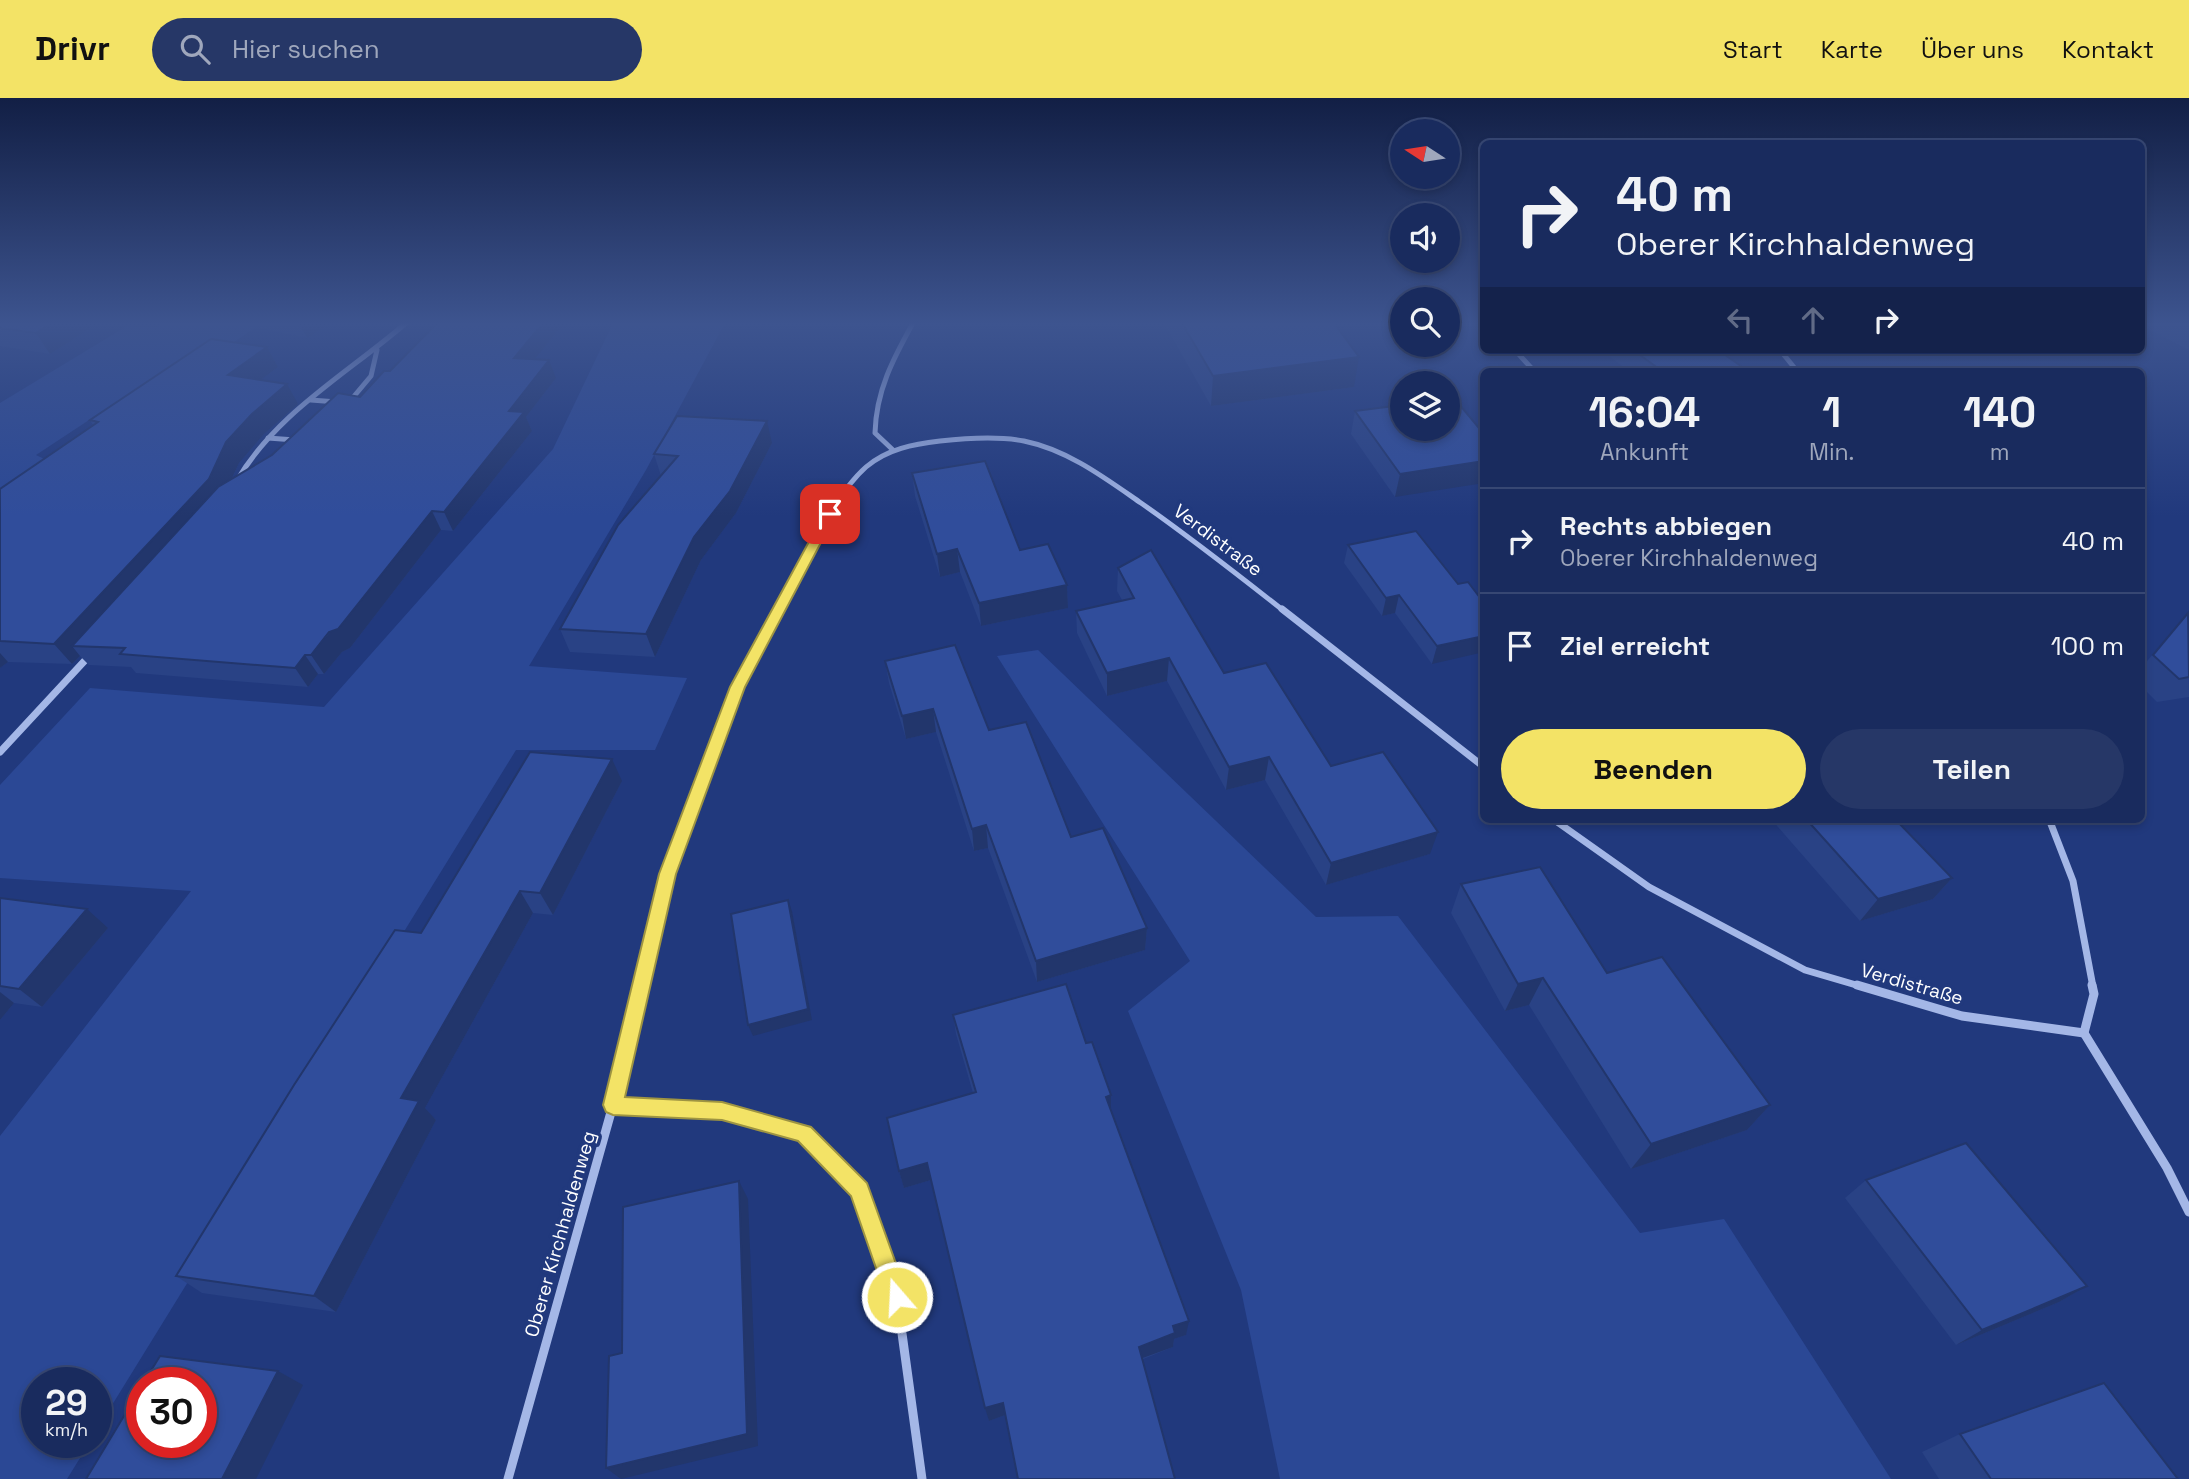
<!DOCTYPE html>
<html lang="de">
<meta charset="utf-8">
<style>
:root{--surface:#192b5e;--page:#263767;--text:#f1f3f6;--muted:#9fa7bc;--line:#374773;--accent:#f3e366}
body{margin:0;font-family:"Space Grotesk",sans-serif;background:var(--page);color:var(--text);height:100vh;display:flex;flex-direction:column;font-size:26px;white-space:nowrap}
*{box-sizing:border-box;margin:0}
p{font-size:23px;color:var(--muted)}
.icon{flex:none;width:38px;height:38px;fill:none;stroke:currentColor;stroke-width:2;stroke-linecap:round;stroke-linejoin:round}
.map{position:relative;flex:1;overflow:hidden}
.details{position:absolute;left:1480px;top:270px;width:665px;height:455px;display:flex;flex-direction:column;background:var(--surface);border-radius:10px;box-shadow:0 4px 10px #0003,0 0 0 2px var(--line)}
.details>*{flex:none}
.guide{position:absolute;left:1480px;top:42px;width:665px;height:214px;border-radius:10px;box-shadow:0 4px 10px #0003,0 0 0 2px var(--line);background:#192b5e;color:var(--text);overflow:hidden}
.needle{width:46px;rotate:282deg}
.tools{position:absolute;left:1390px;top:21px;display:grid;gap:14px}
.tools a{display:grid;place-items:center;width:70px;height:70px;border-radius:50%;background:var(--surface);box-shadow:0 4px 10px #0003,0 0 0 2px var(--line);font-size:35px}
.speed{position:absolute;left:21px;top:1269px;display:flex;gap:14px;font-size:35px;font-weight:700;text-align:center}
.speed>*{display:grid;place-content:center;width:91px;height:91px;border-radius:50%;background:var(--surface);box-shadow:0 4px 10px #0003,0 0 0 2px var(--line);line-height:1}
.speed small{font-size:18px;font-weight:400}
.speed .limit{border:10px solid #d22;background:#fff;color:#111}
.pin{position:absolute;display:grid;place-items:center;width:60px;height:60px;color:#fff;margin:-30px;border-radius:14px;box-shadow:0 4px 10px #0006}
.me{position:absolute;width:77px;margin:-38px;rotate:341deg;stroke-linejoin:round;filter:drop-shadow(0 0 5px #0008)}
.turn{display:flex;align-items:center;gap:24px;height:147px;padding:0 21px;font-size:32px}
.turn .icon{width:91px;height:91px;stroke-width:2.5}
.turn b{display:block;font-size:49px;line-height:60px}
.lanes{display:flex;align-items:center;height:66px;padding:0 21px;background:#0003;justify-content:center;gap:35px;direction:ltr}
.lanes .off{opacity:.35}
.eta{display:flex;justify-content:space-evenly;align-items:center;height:119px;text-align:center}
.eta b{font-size:42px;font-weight:800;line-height:49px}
.button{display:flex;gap:14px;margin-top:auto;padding:14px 21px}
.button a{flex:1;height:80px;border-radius:42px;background:var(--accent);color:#111;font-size:28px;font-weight:800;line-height:80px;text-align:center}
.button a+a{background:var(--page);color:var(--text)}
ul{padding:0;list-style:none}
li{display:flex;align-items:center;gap:21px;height:105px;padding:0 21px;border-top:2px solid var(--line)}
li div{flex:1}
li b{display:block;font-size:26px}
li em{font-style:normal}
header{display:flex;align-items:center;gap:42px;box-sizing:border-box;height:98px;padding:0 35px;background:var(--accent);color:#111}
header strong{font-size:33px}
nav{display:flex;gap:38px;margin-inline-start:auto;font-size:24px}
.search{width:490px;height:63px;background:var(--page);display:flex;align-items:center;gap:18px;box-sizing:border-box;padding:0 24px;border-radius:38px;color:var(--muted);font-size:26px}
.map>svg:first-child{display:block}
.green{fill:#2b4895}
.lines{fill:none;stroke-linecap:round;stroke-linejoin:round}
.minor-far2{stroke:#a4b7e7;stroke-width:5}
.minor-far1{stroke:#a4b7e7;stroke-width:7}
.minor{stroke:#a4b7e7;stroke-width:9}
.wall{fill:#294285}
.shaded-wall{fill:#22366c}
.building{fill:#304d9b;stroke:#22366c;stroke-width:2}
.route{fill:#f3e366;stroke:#9e9442;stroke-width:2}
.labels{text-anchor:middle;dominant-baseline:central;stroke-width:7;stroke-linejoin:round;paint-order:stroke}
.street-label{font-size:19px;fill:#fff;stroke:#21397d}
</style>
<header>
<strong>Drivr</strong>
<div class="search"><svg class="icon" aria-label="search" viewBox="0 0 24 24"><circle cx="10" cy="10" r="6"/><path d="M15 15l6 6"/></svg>Hier suchen</div>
<nav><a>Start</a><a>Karte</a><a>Über uns</a><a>Kontakt</a></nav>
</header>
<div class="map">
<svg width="2189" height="1381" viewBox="0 0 2189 1381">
<rect width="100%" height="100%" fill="#21397d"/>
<!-- green -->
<g class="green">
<polygon points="164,225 262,225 162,293 130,295 36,357 65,371 0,415 0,305 127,228 158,229"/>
<polygon points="613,225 725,225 646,372 529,568 687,580 655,652 516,652 96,1333 96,1284 37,1284 37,1344 90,1344 67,1381 0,1381 0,1038 191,793 0,780 0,687 90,590 324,609 553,351"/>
<polygon points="1038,552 1316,819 1398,818 1640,1135 1724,1121 1891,1381 1280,1381 1241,1192 1128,913 1190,863 997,558"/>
</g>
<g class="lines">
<!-- minor-far2 -->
<g class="minor-far2">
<polyline points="1515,252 1534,273"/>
<polyline points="1780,252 1797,273"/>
<polyline points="311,302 337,304"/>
<polyline points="350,303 371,278 377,252"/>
<polyline points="268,340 295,342"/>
<path d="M893 352 875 335C876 293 893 261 913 225"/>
<path d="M236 384C276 315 347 276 406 225"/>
<path d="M779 513C801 470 831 400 866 369 887 351 914 346 940 343 967 340 998 338 1024 343 1068 352 1105 380 1141 405 1190 439 1237 476 1284 513"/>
</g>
<!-- minor-far1 -->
<g class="minor-far1">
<polyline points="1282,511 1484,669"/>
<polyline points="0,654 90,557"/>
<polyline points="1553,721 1649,789 1805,872 1863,889"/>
<polyline points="2049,721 2073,783 2093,889"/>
<polyline points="641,889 667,776 738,589 780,511"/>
</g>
<!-- minor -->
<g class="minor">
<polyline points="1857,887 1962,918 2084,935 2094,896 2092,887"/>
<polyline points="2084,935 2167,1070 2189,1114"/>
<polyline points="613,1007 722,1013 804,1036 860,1092 897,1199 922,1381"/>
<polyline points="508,1381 613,1007 641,887"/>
</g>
</g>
<!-- wall -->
<g class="wall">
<polygon points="0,225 99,225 50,256 0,248"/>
<polygon points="236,225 330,225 307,240"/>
<polygon points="1164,225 1334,225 1354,289 1211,308"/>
<polygon points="2142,225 2189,225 2189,252 2142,228"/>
<polygon points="267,249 278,269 260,282 298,306 264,336 239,365 232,381 272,357 360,299 390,273 535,261 556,280 526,319 532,333 453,433 441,432 350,550 342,554 324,576 318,576 308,589 136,575 131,569 89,567 80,558 72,566 8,564 0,570 0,391 93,327 90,322"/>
<polygon points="1601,252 1718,252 1748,273 1629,273"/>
<polygon points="1355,313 1484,336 1395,399 1351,336"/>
<polygon points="772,345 736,415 701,462 655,559 570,554 560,531 661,378 654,356"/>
<polygon points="912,375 1067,487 1068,510 981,528 960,474 940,479 915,398"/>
<polygon points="1348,447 1458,486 1432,566 1395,515 1382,518 1344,465"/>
<polygon points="1118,470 1224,575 1331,668 1430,756 1326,787 1265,682 1226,692 1167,583 1107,598 1077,535 1076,513 1122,502 1117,493"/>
<polygon points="2188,515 2189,599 2157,604 2142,589 2142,569"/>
<polygon points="885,563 989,632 1071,739 1147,830 1145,852 1037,884 988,750 974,753 936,634 906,641 889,585"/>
<polygon points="622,683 553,817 533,815 425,1010 436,1022 336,1214 202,1195 176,1178 421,835"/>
<polygon points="1771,721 1895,721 1952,780 1933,801 1860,823"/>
<polygon points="1461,786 1607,875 1770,1007 1747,1032 1631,1071 1529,907 1505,913 1451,815"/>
<polygon points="0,800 108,830 42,909 14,905 0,922"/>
<polygon points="953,917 1086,945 1111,997 1111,1011 1186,1237 1174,1241 1173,1249 1005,1317 989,1323 931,1082 904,1090 899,1073 973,995 956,936"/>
<polygon points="1866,1082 2087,1188 2059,1204 1956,1247 1845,1100"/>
<polygon points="1960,1336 2178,1381 1939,1381 1922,1354"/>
</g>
<!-- shaded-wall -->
<g class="shaded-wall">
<polygon points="52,225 99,225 50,256 36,235"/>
<polygon points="299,225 330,225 307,240"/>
<polygon points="543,225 564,225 521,278 514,260"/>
<polygon points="267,249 278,269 240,297 228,277"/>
<polygon points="1359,259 1354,289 1211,308 1213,278"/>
<polygon points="549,262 556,280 526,319 532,333 453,433 444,414 509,313"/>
<polygon points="287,286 298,306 264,336 239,365 222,402 72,548 80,558 72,566 54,546 226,344 252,316"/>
<polygon points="767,323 772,345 736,415 701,462 655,559 646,536 694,439"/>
<polygon points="1484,363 1484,385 1395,399 1400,376"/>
<polygon points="432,413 441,432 350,550 342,554 324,576 311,557"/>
<polygon points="957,451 960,474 940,479 937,456"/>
<polygon points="1067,487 1068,510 981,528 979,505"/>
<polygon points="1399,497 1395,515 1382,518 1386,500"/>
<polygon points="1484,538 1484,554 1432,566 1437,548"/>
<polygon points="0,555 8,564 0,570"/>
<polygon points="305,557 318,576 308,589 295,570"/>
<polygon points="1169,560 1167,583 1107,598 1107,575"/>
<polygon points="933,611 936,634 906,641 902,618"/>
<polygon points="1269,659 1265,682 1226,692 1229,669"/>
<polygon points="612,661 622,683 553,817 540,795"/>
<polygon points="986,727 988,750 974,753 972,731"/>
<polygon points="1438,734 1430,756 1326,787 1331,765"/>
<polygon points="1952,780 1933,801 1860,823 1878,801"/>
<polygon points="520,793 533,815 425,1010 436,1022 336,1214 314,1198 401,1000"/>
<polygon points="788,802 792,813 812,922 753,938 748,927"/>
<polygon points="87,811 108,830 42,909 19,891"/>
<polygon points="1147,830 1145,852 1037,884 1036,863"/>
<polygon points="1543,880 1529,907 1505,913 1518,886"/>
<polygon points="0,894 14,905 0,922"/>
<polygon points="1111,997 1111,1015 1106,999"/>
<polygon points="1770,1007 1747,1032 1631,1071 1651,1046"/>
<polygon points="927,1065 931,1082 904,1090 899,1073"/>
<polygon points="739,1083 748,1101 758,1348 621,1381 606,1370"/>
<polygon points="2087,1188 2059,1204 1956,1247 1982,1232"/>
<polygon points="1189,1223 1186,1237 1174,1241 1173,1249 1137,1262 1139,1249 1173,1228"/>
<polygon points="278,1273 303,1287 256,1381 222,1381"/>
<polygon points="1003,1305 1005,1317 989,1323 985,1310"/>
</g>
<!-- building -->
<g class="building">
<polygon points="0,225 52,225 36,235 0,230"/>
<polygon points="437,225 543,225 514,260 549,262 509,313 524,314 444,414 432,413 338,531 329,534 311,557 305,557 295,570 120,556 125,550 72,548 218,389 272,357 338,295 360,299 384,273 390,273"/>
<polygon points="1182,225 1334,225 1359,259 1213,278"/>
<polygon points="211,241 267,249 228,277 287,286 252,316 226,344 209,381 54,546 0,543 0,391 98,324 90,322"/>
<polygon points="1633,252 1718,252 1748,273 1662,273"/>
<polygon points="1454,300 1484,336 1484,363 1400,376 1355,313 1402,307 1402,331 1447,331 1447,301"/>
<polygon points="677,318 767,323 730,393 694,439 646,536 560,531 618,427 678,358 654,356"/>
<polygon points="985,363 1020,452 1048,446 1067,487 979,505 957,451 937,456 912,375"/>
<polygon points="1416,433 1458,486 1468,484 1484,505 1484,538 1437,548 1399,497 1386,500 1348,447"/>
<polygon points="1151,452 1224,575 1266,565 1331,668 1383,654 1438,734 1331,765 1269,659 1229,669 1169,560 1107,575 1076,513 1134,500 1118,470"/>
<polygon points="2188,515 2189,579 2179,581 2153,557"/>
<polygon points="955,547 989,632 1026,624 1071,739 1103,730 1147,830 1036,863 986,727 972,731 933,611 902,618 885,563"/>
<polygon points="530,654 612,661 540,795 520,793 401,1000 419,1003 314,1198 176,1178 294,987 395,832 421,835"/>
<polygon points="1806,721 1895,721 1952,780 1878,801"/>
<polygon points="1540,769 1607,875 1662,859 1770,1007 1651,1046 1543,880 1518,886 1461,786"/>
<polygon points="0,800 87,811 19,891 0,888"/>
<polygon points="788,802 808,911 748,927 731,816"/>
<polygon points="1066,886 1086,945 1092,944 1111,997 1106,999 1189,1223 1173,1228 1175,1235 1139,1249 1175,1381 1018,1381 1003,1305 985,1310 927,1065 899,1073 887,1020 976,994 953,917"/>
<polygon points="1966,1045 2087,1188 1982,1232 1866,1082"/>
<polygon points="739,1083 747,1336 606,1370 609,1258 622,1255 623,1109"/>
<polygon points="160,1258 278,1273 222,1381 86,1381 142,1288 142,1344 201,1344 201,1284 144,1284"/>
<polygon points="2104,1285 2178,1381 1991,1381 1960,1336"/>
</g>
<!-- sky -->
<linearGradient id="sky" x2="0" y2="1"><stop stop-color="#121f45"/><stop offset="0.54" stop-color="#3d548f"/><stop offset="1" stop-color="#3d548f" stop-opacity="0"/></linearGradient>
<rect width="2189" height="418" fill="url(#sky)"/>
<!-- route -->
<polygon class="route" points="830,413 836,416 745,589 676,776 625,999 722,1004 811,1029 867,1085 908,1199 905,1207 897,1210 890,1207 886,1199 851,1098 798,1043 722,1022 613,1017 606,1014 603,1007 659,776 730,589 824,416"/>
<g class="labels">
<!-- street labels -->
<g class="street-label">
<text transform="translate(1218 442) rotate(37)">Verdistraße</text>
<text transform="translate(1912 886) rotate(16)">Verdistraße</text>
<text transform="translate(560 1136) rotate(-74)">Oberer Kirchhaldenweg</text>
</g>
</g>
</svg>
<div class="tools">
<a><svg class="needle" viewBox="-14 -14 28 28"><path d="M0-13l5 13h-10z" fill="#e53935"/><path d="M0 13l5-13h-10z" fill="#9fa7bc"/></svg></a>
<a><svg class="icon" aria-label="sound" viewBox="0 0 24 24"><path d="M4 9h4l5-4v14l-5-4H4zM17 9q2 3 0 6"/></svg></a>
<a><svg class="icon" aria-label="search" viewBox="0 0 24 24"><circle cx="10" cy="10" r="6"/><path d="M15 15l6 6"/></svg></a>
<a><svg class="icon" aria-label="layers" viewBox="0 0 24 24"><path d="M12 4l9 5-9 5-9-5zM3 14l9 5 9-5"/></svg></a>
</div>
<div class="speed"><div>29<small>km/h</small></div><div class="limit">30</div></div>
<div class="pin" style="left:830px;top:416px;background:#d93025"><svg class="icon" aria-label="arrive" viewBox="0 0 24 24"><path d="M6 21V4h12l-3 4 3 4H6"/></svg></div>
<svg class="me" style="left:897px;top:1199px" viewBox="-20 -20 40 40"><circle r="17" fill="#f3e366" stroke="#fff" stroke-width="3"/><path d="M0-11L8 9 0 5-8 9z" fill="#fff"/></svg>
<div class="guide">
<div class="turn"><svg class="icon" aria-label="right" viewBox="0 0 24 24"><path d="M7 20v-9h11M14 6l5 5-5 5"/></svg><div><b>40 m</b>Oberer Kirchhaldenweg</div></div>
<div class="lanes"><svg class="icon off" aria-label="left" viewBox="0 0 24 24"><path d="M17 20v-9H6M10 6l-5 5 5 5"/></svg><svg class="icon off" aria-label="ahead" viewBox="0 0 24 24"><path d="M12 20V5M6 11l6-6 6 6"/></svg><svg class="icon" aria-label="right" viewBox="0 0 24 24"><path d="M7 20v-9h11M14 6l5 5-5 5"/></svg></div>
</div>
<section class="details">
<div class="eta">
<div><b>16:04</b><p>Ankunft</p></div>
<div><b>1</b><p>Min.</p></div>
<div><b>140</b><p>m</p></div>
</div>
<ul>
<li><svg class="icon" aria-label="right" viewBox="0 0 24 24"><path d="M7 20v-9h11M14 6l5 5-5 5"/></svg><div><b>Rechts abbiegen</b><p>Oberer Kirchhaldenweg</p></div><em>40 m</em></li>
<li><svg class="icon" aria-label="arrive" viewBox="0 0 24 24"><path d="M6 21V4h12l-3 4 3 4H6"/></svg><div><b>Ziel erreicht</b></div><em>100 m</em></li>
</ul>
<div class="button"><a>Beenden</a><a>Teilen</a></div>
</section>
</div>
